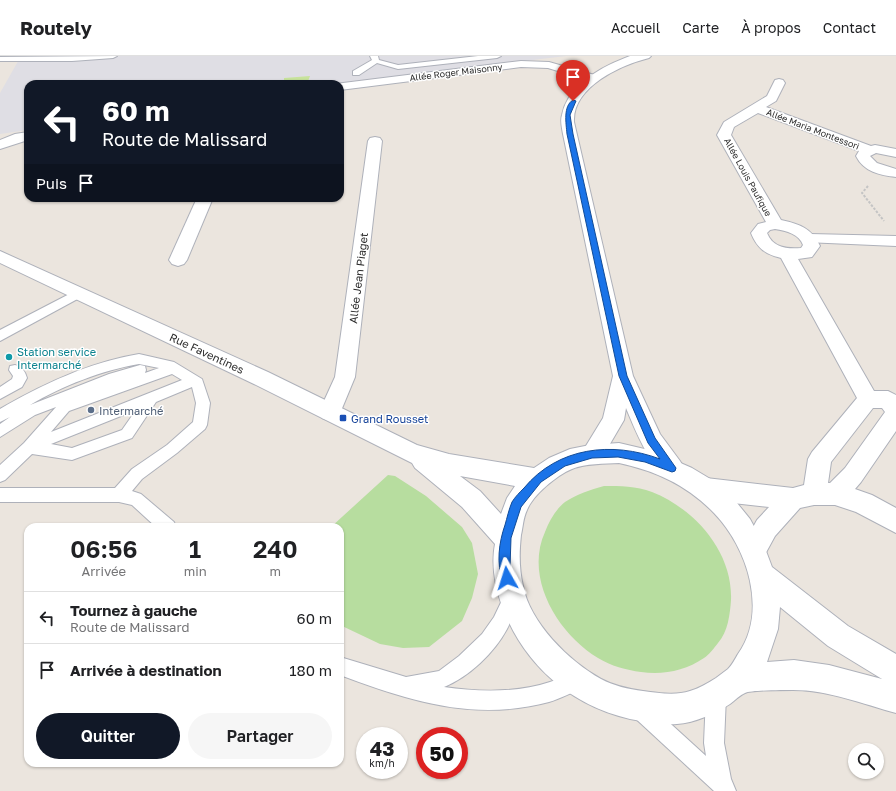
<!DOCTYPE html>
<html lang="fr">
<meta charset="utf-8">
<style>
:root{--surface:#fff;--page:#f6f6f6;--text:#202124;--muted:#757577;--line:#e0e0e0;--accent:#111827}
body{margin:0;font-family:"Golos Text",sans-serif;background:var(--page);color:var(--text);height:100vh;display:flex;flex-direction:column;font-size:15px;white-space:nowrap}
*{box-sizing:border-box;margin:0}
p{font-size:13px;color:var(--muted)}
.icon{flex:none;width:22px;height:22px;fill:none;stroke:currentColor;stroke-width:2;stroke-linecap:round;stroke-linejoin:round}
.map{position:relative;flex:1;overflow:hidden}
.drawer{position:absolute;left:24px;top:467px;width:320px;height:244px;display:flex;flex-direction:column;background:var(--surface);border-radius:12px;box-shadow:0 1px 3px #0004}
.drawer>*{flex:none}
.hud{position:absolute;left:24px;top:24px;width:320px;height:122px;border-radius:12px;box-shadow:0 1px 3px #0004;background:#111827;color:#fff;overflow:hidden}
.controls{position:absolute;left:848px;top:687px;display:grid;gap:8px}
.controls a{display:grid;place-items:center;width:36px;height:36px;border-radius:50%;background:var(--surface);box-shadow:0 1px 3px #0004;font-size:20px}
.speed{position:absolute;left:356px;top:671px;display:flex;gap:8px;font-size:20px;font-weight:700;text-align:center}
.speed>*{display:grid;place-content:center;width:52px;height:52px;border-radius:50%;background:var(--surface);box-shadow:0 1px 3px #0004;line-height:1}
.speed small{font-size:10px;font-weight:400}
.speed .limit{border:6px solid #d22;background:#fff;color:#111}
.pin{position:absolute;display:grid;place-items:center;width:34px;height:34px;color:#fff;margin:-41px -17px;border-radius:50% 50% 50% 0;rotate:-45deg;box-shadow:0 0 4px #0007}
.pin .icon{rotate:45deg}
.me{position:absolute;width:44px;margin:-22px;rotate:354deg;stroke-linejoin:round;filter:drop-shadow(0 0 3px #0008)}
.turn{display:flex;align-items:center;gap:14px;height:84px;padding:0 12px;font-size:18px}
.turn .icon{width:52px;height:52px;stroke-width:2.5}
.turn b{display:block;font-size:28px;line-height:34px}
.then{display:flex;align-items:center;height:38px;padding:0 12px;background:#0003;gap:8px;font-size:15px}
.eta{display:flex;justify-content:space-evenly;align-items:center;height:68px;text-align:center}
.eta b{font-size:24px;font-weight:600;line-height:28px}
.action{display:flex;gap:8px;margin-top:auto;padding:8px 12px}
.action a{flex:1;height:46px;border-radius:24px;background:var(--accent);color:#fff;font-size:16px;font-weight:600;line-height:46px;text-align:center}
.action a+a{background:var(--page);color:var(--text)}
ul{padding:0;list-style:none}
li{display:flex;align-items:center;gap:12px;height:52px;padding:0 12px;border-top:1px solid var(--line)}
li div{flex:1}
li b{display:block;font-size:15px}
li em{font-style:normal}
header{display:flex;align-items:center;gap:24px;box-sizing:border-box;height:56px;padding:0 20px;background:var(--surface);border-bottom:1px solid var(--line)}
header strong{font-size:19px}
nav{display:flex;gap:22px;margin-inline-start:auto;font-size:14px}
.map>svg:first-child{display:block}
.industrial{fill:#dfdee4}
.green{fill:#b7dd9f}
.pitch{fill:#c8e39c}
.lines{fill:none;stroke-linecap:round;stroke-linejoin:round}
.service-casing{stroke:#aeb1ba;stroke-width:2}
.pedestrian-casing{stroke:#aeb1ba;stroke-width:2}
.minor-casing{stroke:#aeb1ba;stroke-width:2}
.tertiary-casing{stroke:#aeb1ba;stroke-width:2}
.secondary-casing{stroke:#aeb1ba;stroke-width:2}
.path{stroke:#c4c4c4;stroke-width:2;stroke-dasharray:2.5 1.5;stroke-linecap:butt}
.service{fill:#fff;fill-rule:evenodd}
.pedestrian{fill:#fff;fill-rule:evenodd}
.minor{fill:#fff;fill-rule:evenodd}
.tertiary{fill:#fff;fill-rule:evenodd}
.secondary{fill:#fff;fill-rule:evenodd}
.route{fill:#1a73e8;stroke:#114b97}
.culture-dot{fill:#0f9aa8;stroke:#fff;stroke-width:1.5}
.service-dot{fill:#5c6f8a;stroke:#fff;stroke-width:1.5}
.transit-dot{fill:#1a4fb4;stroke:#fff;stroke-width:1.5}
.labels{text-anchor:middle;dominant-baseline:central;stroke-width:3;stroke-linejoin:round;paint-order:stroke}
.far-street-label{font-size:9px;fill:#2b2b2b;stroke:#fff}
.street-label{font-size:11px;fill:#2b2b2b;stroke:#fff}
.culture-label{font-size:11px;fill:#0d838f;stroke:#fff;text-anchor:start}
.service-label{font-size:11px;fill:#4e5e75;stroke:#fff;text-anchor:start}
.transit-label{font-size:11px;fill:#164399;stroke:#fff;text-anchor:start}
</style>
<header>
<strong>Routely</strong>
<nav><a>Accueil</a><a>Carte</a><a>À propos</a><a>Contact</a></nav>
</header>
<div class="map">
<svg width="896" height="735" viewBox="0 0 896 735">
<rect width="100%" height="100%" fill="#ebe5de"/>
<!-- industrial -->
<polygon class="industrial" points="21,0 566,0 333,28 28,28 28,74 0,78 0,37"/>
<!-- green -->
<g class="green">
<polygon points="388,419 395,420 426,440 462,471 472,487 478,518 472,542 462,565 429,591 403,592 380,588 340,569 340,471 331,471"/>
<path d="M604 430C620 430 636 430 652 436 695 453 733 496 731 544 730 558 728 576 718 587 714 592 709 599 704 602 685 615 663 619 641 616 626 614 611 610 598 602 558 578 524 522 545 476 549 465 556 453 565 446 577 438 590 434 604 430Z"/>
</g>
<!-- pitch -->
<polygon class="pitch" points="310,20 307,28 284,28 284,22"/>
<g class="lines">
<!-- service casing -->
<g class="service-casing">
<g id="service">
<polygon points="117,0 113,2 72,5 0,5 0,1"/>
<polygon points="370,0 378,0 379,4 398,9 478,0 501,0 497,2 398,13 377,7 359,19 353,19 353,15 372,4"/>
<polygon points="79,233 83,234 85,237 83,240 0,285 0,274"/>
<path d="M139 298 174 306 202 323 210 347 207 369 205 373 177 397 142 423 132 435 141 438 174 466 176 471H156L132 449 119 446H0V432H115L132 413 167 389 193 366 196 347 192 331 156 346 132 382 72 404 32 398 5 424 0 426V409L24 387 56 351 35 359 0 381V368L10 361 0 366V353C43 328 90 306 139 298ZM139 308 159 312 145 317 146 314 145 310 140 309 109 318 30 349C62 330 103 314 139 308ZM172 318 182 324 51 376 69 355ZM136 354 122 374 72 392 51 388Z"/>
<path d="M15 309C22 311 25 315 27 322L22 331 0 343V331L12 323 13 320 9 314 10 310Z"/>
<path d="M512 533 518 536 521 542C516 552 512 563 507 573 494 597 469 621 444 631 478 636 517 637 550 626 559 623 568 619 576 616L583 618 585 625 583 632C572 636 560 643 549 646 474 666 410 645 340 619V601L406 621 439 615 459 600 482 578 494 561 506 536Z"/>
<polygon points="716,630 723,633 726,640 724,687 731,723 736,735 714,735 636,663 633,656 636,649 643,646 650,649 706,700 704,687 706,640 709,633"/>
</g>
</g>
<!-- pedestrian casing -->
<g class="pedestrian-casing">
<polygon id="pedestrian" points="810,178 896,180 896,190 805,186 803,183 805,180"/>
</g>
<!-- minor casing -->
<g class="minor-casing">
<g id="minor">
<polygon points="521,5 549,6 598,20 600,22 598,24 594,26 548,12 521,11 340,34 340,28 335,28"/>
<path d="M779 23 783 24 785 27 776 45 766 51 871 90 875 89 896 93V101L876 97 870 100 877 107 896 113V121C880 119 864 116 856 100L859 95 758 57 734 71 731 79 781 164C799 168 812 172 820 190L812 201 798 203 874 335H888L896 339V375L861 426 855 433 872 439 896 452V477L856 456 835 449H814L800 452 775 480 763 502 754 505 745 502 741 493 757 464 769 451 706 444 698 441 694 433 698 425 706 422 793 432 804 429 808 403 812 396 857 342 781 202C765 198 757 192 751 177L758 168 766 166 717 79 724 66 767 40 775 24ZM775 173C787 175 799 178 803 189L801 192C787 193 773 192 767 177L770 174ZM873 352H882L885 356 845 412 830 427H828L831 406Z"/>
<polygon points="28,76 28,84 0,93 0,84 15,78"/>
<polygon points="375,81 380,82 382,85 355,321 338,362 330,365 322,362 319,356 335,321 368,85 370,82"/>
<polygon points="197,142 213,142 187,204 184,208 178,210 172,208 169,204"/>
</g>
</g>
<!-- tertiary casing -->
<g class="tertiary-casing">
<path id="tertiary" d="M630 0H651L649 2C621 9 572 31 574 66L633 320 660 378 680 405 684 412 680 419 672 422C650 414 635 373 626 352L624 364 600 405 592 408 584 405 581 398 603 362 613 320 563 78C562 72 560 65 562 59 568 28 603 10 630 0Z"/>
</g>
<!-- secondary casing -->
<g class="secondary-casing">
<path id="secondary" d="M0 195 268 316 417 389 449 398 534 412 549 402 570 393 590 389 619 387 653 395 692 412 712 424 733 442 750 463 763 487 772 511 848 570 896 598V657C863 648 828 634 793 634 785 634 751 634 745 637 740 639 735 644 730 648 716 657 695 667 677 668 666 669 653 667 641 665 576 654 525 612 502 550 495 530 491 509 495 488L462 451 415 412 412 407 254 328 0 207ZM619 407C656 415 687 429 714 457 748 492 768 556 738 598 735 603 732 609 728 613 724 616 720 619 716 622 708 627 700 632 690 635 675 640 659 637 643 635 628 633 614 630 601 623 569 605 530 567 523 530 519 513 519 497 521 479 523 471 523 462 527 454 533 439 557 419 572 413 586 407 604 408 619 407ZM460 420 515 430 507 442 501 458 480 435ZM780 551 828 590 882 623 829 609 794 604 767 606 778 573Z"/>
</g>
<!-- path -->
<polyline class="path" points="868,130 862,137 884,165"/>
<!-- service -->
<use href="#service" class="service"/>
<!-- pedestrian -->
<use href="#pedestrian" class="pedestrian"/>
<!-- minor -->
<use href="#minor" class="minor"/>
<!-- tertiary -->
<use href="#tertiary" class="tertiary"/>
<!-- secondary -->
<use href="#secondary" class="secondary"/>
</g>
<!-- route -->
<path class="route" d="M573 44 576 45 570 59 573 78 627 320 655 382 676 412 675 415 672 416 645 406 618 401 592 402 565 410 541 426 521 451 511 482 510 511 513 522 511 525 507 527 503 525C496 508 499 486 505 469 507 462 509 453 512 446 515 441 520 436 524 432 558 391 612 385 660 403L648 387 619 320 567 78C566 67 563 50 573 44Z"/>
<!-- markers -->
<circle class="culture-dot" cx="9" cy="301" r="4"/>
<circle class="service-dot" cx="91" cy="354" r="4"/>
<rect class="transit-dot" x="339" y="358" width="8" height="8" rx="2"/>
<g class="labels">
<!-- far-street labels -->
<g class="far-street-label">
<text transform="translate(456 16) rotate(-7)">Allée Roger Maisonny</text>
<text transform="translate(813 73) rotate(21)">Allée Maria Montessori</text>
<text transform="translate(748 121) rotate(61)">Allée Louis Paufique</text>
</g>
<!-- street labels -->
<g class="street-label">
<text transform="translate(358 222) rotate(-83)">Allée Jean Piaget</text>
<text transform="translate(207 297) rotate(25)">Rue Faventines</text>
</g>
<!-- culture labels -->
<g class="culture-label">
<text x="17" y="295">Station service<tspan x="17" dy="13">Intermarché</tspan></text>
</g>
<!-- service labels -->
<g class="service-label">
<text x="99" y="354">Intermarché</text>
</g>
<!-- transit labels -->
<g class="transit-label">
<text x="351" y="362">Grand Rousset</text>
</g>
</g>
</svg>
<div class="controls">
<a><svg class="icon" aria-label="search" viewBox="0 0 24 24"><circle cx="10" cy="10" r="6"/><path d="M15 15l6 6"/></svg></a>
</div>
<div class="speed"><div>43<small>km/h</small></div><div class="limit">50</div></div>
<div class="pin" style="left:573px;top:45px;background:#d93025"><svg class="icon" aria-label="arrive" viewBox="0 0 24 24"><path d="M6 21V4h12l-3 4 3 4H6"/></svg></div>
<svg class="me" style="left:507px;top:522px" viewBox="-20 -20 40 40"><path d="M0-17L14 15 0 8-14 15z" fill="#1a73e8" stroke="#fff" stroke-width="4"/></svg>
<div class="hud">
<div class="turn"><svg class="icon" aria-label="left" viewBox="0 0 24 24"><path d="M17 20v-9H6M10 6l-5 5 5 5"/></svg><div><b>60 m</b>Route de Malissard</div></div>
<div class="then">Puis<svg class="icon" aria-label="arrive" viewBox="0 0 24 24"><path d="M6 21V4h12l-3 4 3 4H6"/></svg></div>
</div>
<section class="drawer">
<div class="eta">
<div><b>06:56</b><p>Arrivée</p></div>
<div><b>1</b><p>min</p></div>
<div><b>240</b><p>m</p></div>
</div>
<ul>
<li><svg class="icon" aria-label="left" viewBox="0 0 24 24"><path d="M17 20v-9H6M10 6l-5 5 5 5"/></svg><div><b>Tournez à gauche</b><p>Route de Malissard</p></div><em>60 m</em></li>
<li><svg class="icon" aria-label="arrive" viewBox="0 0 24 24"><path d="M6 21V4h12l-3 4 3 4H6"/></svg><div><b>Arrivée à destination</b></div><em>180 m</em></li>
</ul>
<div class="action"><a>Quitter</a><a>Partager</a></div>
</section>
</div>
